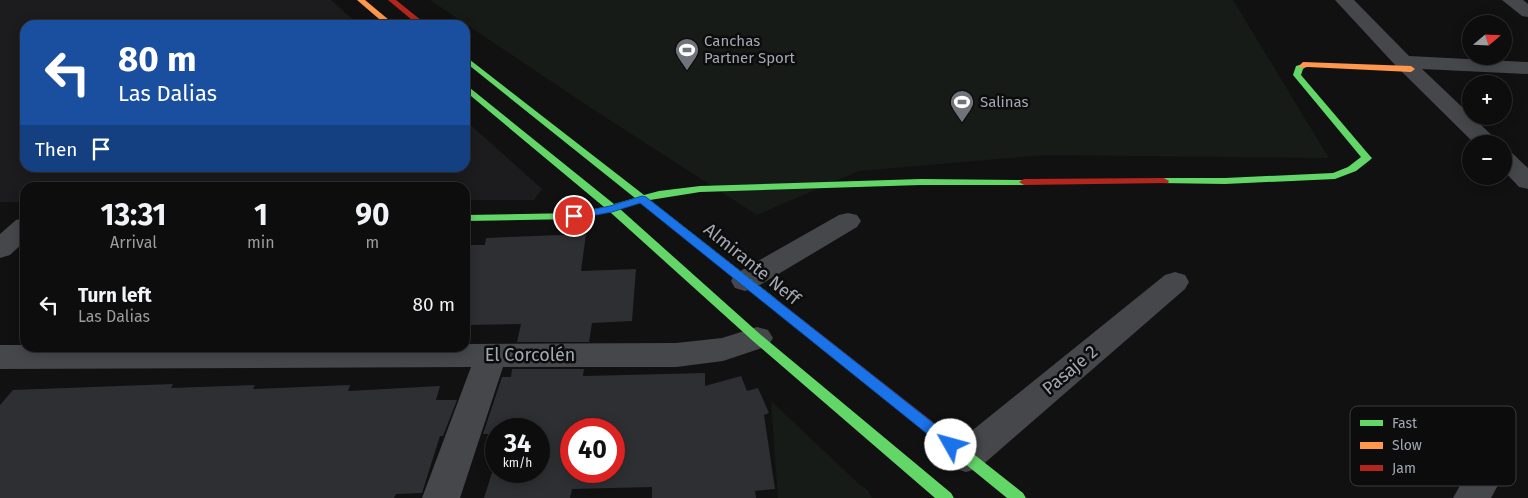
<!DOCTYPE html>
<meta charset="utf-8">
<style>
:root{--surface:#0d0d0e;--page:#1b1b1c;--text:#f1f3f6;--muted:#9a9c9e;--line:#2d2d2e}
body{margin:0;font-family:"Fira Sans",sans-serif;background:var(--page);color:var(--text);height:100vh;display:flex;flex-direction:column;font-size:19px;white-space:nowrap}
*{box-sizing:border-box;margin:0}
p{font-size:16px;color:var(--muted)}
.icon{flex:none;width:28px;height:28px;fill:none;stroke:currentColor;stroke-width:2;stroke-linecap:round;stroke-linejoin:round}
.map{position:relative;flex:1;overflow:hidden}
.side{position:absolute;left:20px;top:182px;width:450px;height:170px;display:flex;flex-direction:column;background:var(--surface);border-radius:15px;box-shadow:0 2px 12px #0003,0 0 0 1px var(--line)}
.side>*{flex:none}
.guide{position:absolute;left:20px;top:20px;width:450px;height:152px;border-radius:15px;box-shadow:0 2px 12px #0003,0 0 0 1px var(--line);background:#1a4fa0;color:#fff;overflow:hidden}
.needle{width:32px;rotate:71deg}
.tools{position:absolute;left:1462px;top:15px;display:grid;gap:10px}
.tools a{display:grid;place-items:center;width:50px;height:50px;border-radius:50%;background:var(--surface);box-shadow:0 2px 12px #0003,0 0 0 1px var(--line);font-size:25px}
.speed{position:absolute;left:485px;top:418px;display:flex;gap:10px;font-size:25px;font-weight:700;text-align:center}
.speed>*{display:grid;place-content:center;width:65px;height:65px;border-radius:50%;background:var(--surface);box-shadow:0 2px 12px #0003,0 0 0 1px var(--line);line-height:1}
.speed small{font-size:12px;font-weight:400}
.speed .limit{border:8px solid #d22;background:#fff;color:#111}
.pin{position:absolute;display:grid;place-items:center;width:42px;height:42px;color:#fff;margin:-21px;border:2px solid #fff;border-radius:50%;box-shadow:0 1px 5px #0007}
.me{position:absolute;width:55px;margin:-28px;rotate:308deg;stroke-linejoin:round;filter:drop-shadow(0 0 4px #0008)}
.turn{display:flex;align-items:center;gap:18px;height:105px;padding:0 15px;font-size:22px}
.turn .icon{width:65px;height:65px;stroke-width:2.5}
.turn b{display:block;font-size:35px;line-height:42px}
.then{display:flex;align-items:center;height:48px;padding:0 15px;background:#0003;gap:10px;font-size:19px}
.eta{display:flex;justify-content:space-evenly;align-items:center;height:85px;text-align:center}
.eta b{font-size:30px;font-weight:700;line-height:35px}
ul{padding:0;list-style:none}
li{display:flex;align-items:center;gap:15px;height:75px;padding:0 15px}
li div{flex:1}
li b{display:block;font-size:19px}
li em{font-style:normal}
.map>svg:first-child{display:block}
.built{fill:#1c1c1e}
.green{fill:#161b17}
.building{fill:#2e2f32;fill-rule:evenodd}
.lines{fill:none;stroke-linecap:round;stroke-linejoin:round}
.street{fill:#46474a;fill-rule:evenodd}
.fast{fill:#63d668;fill-rule:evenodd}
.slow{fill:#ff974d;fill-rule:evenodd}
.jam{fill:#b3261e;fill-rule:evenodd}
.route{fill:#1a73e8;stroke:#114b97}
.labels{text-anchor:middle;dominant-baseline:central;stroke-width:5;stroke-linejoin:round;paint-order:stroke}
.far-poi-label{font-size:15px;fill:#a2a8b2;stroke:#0c0c0d;text-anchor:start}
.street-label{font-size:18px;fill:#a2a8b2;stroke:#0c0c0d}
.key{fill:#0c0c0d;stroke:#393b3f;stroke-width:1}
.key-label{font-size:14px;fill:#a2a8b2}
</style>
<div class="map">
<svg width="1528" height="498" viewBox="0 0 1528 498">
<rect width="100%" height="100%" fill="#111112"/>
<!-- built -->
<polygon class="built" points="0,0 331,0 359,25 25,25 25,168 465,168 465,120 542,189 534,200 465,200 465,188 25,188 25,202 0,202"/>
<!-- green -->
<g class="green">
<polygon points="430,0 1233,0 1329,158 1045,155 859,171 757,215 588,106"/>
<polygon points="771,401 861,486 868,490 872,498 778,498"/>
</g>
<!-- building -->
<g class="building">
<polygon points="586,234 581,271 636,269 632,321 592,323 589,342 517,342 521,324 465,325 465,245 485,245 486,238"/>
<path d="M512 369H584L583 376 705 373V386L741 376 747 391 758 388 769 413 764 415 775 489 755 491 756 498H652V487L572 489 570 498H484L496 460V471H539V429H496V434H483L502 377H511ZM571 429H614V471H571Z"/>
<polygon points="173,384 171,388 255,385 253,389 350,385 348,391 440,386 436,400 457,400 443,436 440,436 422,493 396,494 394,498 0,498 0,405 13,390"/>
</g>
<g class="lines">
<!-- street -->
<g class="street">
<polygon points="1335,0 1354,0 1409,56 1528,62 1528,74 1422,69 1501,144 1475,144 1396,66"/>
<polygon points="1502,0 1523,0 1528,4 1528,17 1522,16"/>
<polygon points="1504,151 1512,153 1528,168 1528,189 1519,187 1504,171"/>
<polygon points="848,213 857,215 861,221 857,227 755,288 745,291 735,288 731,281 735,274 839,215"/>
<polygon points="25,218 25,241 10,255 0,258 0,234 16,220"/>
<polygon points="1175,272 1185,275 1189,282 1185,289 979,468 966,472 953,468 948,457 953,446 1165,275"/>
<polygon points="757,327 768,330 773,338 768,346 723,361 676,367 503,367 460,498 422,498 471,367 0,369 0,345 25,345 25,348 465,348 465,344 676,343 722,338"/>
<polygon points="1498,437 1511,442 1516,452 1491,498 1453,498 1485,442"/>
</g>
<!-- fast -->
<g class="fast">
<polygon points="465,56 644,195 659,191 700,186 921,179 1028,180 1029,182 1028,184 1024,185 921,185 700,192 650,200 775,298 777,301 775,304 767,304 641,203 620,209 761,335 951,493 954,498 935,498 753,341 610,212 574,219 465,221 465,215 574,213 604,207 465,91 465,84 614,204 635,198 465,62"/>
<polygon points="1303,64 1307,66 1303,69 1301,75 1370,156 1372,158 1370,160 1356,171 1335,179 1225,184 1160,183 1159,181 1164,178 1225,178 1333,173 1348,167 1361,157 1293,75 1296,66"/>
<polygon points="947,435 952,437 1023,493 1026,498 1007,498 942,445 940,441 942,437"/>
</g>
<!-- slow -->
<g class="slow">
<polygon points="357,0 365,0 395,25 386,25"/>
<polygon points="1303,62 1411,66 1415,69 1411,72 1308,67 1300,68 1299,66"/>
</g>
<!-- jam -->
<g class="jam">
<polygon points="388,0 396,0 427,25 418,25"/>
<polygon points="1164,178 1169,181 1168,183 1024,185 1019,182 1024,179"/>
<polygon points="771,297 775,298 952,437 954,441 952,445 947,447 942,445 767,304 765,301 767,298"/>
</g>
</g>
<!-- route -->
<polygon class="route" points="642,196 646,197 956,441 958,445 956,449 951,451 946,449 640,203 612,212 574,219 569,216 571,214 610,206"/>
<!-- icons -->
<defs>
<g id="stadium-pin" transform="scale(1.25)"><path d="M0 17L-7.5 6A9.5 9.5 0 1 1 7.5 6Z" fill="#6f737a" stroke="#0c0c0d"/><path d="M0-5a6.5 5 0 1 0 0 10a6.5 5 0 1 0 0-10ZM-3.5-1.8h7v3.6h-7Z" fill="#fff"/></g>
</defs>
<g fill-rule="evenodd">
<use href="#stadium-pin" x="687" y="50"/>
<use href="#stadium-pin" x="962" y="102"/>
</g>
<g class="labels">
<!-- far-poi labels -->
<g class="far-poi-label">
<text x="704" y="41">Canchas<tspan x="704" dy="17">Partner Sport</tspan></text>
<text x="980" y="102">Salinas</text>
</g>
<!-- street labels -->
<g class="street-label">
<text transform="translate(752 264) rotate(39)">Almirante Neff</text>
<text x="530" y="355">El Corcolén</text>
<text transform="translate(1070 370) rotate(-40)">Pasaje 2</text>
</g>
</g>
<!-- legend -->
<rect x="1350" y="406" width="166" height="80" rx="8" class="key"/>
<rect x="1360" y="420" width="23" height="6" fill="#63d668"/>
<rect x="1360" y="442" width="23" height="7" fill="#ff974d"/>
<rect x="1360" y="465" width="23" height="6" fill="#b3261e"/>
<g class="key-label">
<text x="1392" y="428">Fast</text>
<text x="1392" y="450">Slow</text>
<text x="1392" y="473">Jam</text>
</g>
</svg>
<div class="tools">
<a><svg class="needle" viewBox="-14 -14 28 28"><path d="M0-13l5 13h-10z" fill="#e53935"/><path d="M0 13l5-13h-10z" fill="#9a9c9e"/></svg></a>
<a>+</a>
<a>−</a>
</div>
<div class="speed"><div>34<small>km/h</small></div><div class="limit">40</div></div>
<div class="pin" style="left:574px;top:216px;background:#d93025"><svg class="icon" aria-label="arrive" viewBox="0 0 24 24"><path d="M6 21V4h12l-3 4 3 4H6"/></svg></div>
<svg class="me" style="left:951px;top:445px" viewBox="-20 -20 40 40"><circle r="19" fill="#fff"/><path d="M0-13L10 11 0 6-10 11z" fill="#1a73e8"/></svg>
<div class="guide">
<div class="turn"><svg class="icon" aria-label="left" viewBox="0 0 24 24"><path d="M17 20v-9H6M10 6l-5 5 5 5"/></svg><div><b>80 m</b>Las Dalias</div></div>
<div class="then">Then<svg class="icon" aria-label="arrive" viewBox="0 0 24 24"><path d="M6 21V4h12l-3 4 3 4H6"/></svg></div>
</div>
<section class="side">
<div class="eta">
<div><b>13:31</b><p>Arrival</p></div>
<div><b>1</b><p>min</p></div>
<div><b>90</b><p>m</p></div>
</div>
<ul>
<li><svg class="icon" aria-label="left" viewBox="0 0 24 24"><path d="M17 20v-9H6M10 6l-5 5 5 5"/></svg><div><b>Turn left</b><p>Las Dalias</p></div><em>80 m</em></li>
</ul>
</section>
</div>
